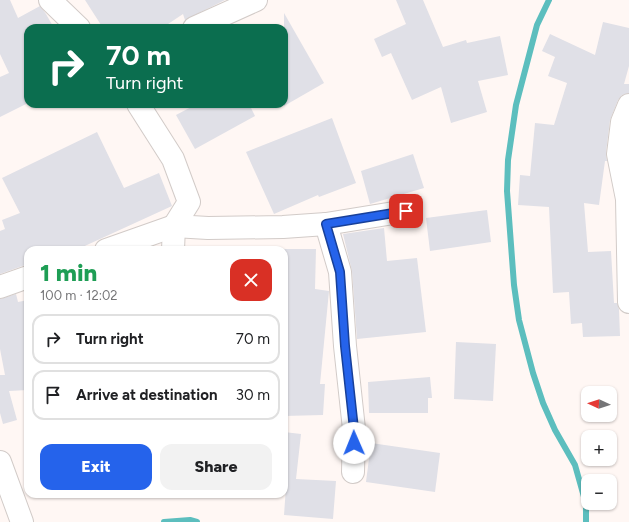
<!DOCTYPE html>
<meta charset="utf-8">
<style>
:root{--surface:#fff;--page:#f2f2f2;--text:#202124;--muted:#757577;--line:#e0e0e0;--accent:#2563eb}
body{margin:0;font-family:Figtree,sans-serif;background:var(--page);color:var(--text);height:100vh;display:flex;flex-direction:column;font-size:15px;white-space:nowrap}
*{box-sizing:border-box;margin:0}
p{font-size:13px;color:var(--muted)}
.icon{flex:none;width:22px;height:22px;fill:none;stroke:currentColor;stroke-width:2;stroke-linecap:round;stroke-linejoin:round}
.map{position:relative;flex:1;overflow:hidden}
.drawer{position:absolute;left:24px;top:246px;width:264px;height:252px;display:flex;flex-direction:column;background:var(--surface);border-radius:12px;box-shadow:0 1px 3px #0004}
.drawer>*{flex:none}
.top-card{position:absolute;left:24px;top:24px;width:264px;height:84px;border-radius:12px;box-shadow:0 1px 3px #0004;background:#0b6e4f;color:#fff;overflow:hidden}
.needle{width:26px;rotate:273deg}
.buttons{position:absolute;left:581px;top:386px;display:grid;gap:8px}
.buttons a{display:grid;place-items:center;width:36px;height:36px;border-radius:8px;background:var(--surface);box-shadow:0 1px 3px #0004;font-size:20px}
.pin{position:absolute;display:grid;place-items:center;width:34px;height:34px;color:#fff;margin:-17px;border-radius:8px;box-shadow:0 2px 6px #0006}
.me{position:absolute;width:44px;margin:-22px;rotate:359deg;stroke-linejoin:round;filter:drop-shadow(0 0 3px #0008)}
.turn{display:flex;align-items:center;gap:14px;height:84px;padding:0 16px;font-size:18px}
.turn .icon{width:52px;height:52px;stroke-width:2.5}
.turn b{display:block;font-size:28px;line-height:34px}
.round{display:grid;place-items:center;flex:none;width:42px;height:42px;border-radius:12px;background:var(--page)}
.overview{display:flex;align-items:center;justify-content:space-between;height:68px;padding:0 16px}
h1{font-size:24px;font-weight:800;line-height:30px;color:#1e9e55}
.action{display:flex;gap:8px;margin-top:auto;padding:8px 16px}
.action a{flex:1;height:46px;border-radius:12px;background:var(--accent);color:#fff;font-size:16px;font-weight:800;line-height:46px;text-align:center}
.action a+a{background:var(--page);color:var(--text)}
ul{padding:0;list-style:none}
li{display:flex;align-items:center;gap:12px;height:50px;margin:0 8px 6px;padding:0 8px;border:2px solid var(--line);border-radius:12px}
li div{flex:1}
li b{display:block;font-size:15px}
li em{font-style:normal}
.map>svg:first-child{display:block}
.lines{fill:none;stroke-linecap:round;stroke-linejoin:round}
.stream{stroke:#5cbebe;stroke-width:6}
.building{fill:#e0e0e7}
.minor-casing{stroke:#d2cbc8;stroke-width:24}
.minor{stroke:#fff;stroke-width:22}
.route-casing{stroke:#184099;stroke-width:10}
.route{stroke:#2563eb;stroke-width:7}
</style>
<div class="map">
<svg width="629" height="522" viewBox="0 0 629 522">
<rect width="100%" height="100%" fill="#fff7f4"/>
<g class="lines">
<!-- stream -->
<g class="stream">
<polyline points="549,0 537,25 516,105 508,160 507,191 514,285 519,320 533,373 543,403 555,430 575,465 586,504 586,522"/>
<polyline points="164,522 190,520 197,522"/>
</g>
</g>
<!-- building -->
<g class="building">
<polygon points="0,0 10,0 18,18 40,6 46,14 54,28 28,28 28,103 0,117 0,77 9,73 0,54"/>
<polygon points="85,0 225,0 185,20 183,14 162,28 103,28"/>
<polygon points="396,0 423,0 443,47 466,40 467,43 500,36 508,75 478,81 487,112 451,123 441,87 412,100 391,53 382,57 374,39 406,24"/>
<polygon points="284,13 324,83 284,106"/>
<polygon points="603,22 629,28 629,66 624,84 629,84 629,93 622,95 618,100 610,120 606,152 607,161 605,161 599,205 584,203 588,252 611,251 614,303 617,303 619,309 620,336 583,337 582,323 571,324 569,292 553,293 549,207 518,205 520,175 530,176 535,123 554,125 567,83 548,76 555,57 542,51 550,34 595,55"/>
<polygon points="197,104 249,104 255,116 195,149 176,115"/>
<polygon points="332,118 356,183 319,197 318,195 274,214 246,152"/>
<polygon points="97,132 124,188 159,173 172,206 76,250 28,250 28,264 0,274 0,231 5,229 2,220 20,213 2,178"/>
<polygon points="413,154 424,188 370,204 361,171"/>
<polygon points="487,210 491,242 430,251 426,218"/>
<polygon points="384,228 387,261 417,258 426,332 357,339 352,271 343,234"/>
<polygon points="284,249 316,249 315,289 329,291 320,384 325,384 323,415 284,416"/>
<polygon points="16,294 18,302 28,300 28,390 9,391 17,420 3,424 0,413 0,375 5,375 0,349 0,299"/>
<polygon points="456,342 496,344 493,401 454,399"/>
<polygon points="430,377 432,398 428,398 428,413 369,413 368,382"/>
<polygon points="284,432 301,434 296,479 336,481 333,519 284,515 286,487 284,487"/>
<polygon points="371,443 440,453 435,492 366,482"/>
</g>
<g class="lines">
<!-- minor casing -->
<g class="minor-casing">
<g id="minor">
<polyline points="50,0 79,28"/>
<polyline points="194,28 256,0"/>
<polyline points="138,104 173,159 189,202 174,226 173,250"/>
<polyline points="326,224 340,272 345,346 354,429 353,472"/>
<polyline points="106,250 174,226 208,228 283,227 326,224 406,211"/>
<polyline points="0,287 28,277"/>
<polyline points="629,302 627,199 618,154 622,122 629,105"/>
<polyline points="0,462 22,522"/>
</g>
</g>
<!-- minor -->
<use href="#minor" class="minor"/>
</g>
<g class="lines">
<!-- route casing -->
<g class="route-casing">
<polyline id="route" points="354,443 354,429 345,346 340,272 326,224 406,211"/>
</g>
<!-- route -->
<use href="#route" class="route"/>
</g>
</svg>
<div class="buttons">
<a><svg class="needle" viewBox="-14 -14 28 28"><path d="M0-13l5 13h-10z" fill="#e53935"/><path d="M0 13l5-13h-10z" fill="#757577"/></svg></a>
<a>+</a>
<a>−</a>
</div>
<div class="pin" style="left:406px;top:211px;background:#d93025"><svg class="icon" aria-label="arrive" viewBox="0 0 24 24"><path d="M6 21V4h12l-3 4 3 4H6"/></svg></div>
<svg class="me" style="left:354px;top:443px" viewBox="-20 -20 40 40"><circle r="19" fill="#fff"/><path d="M0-13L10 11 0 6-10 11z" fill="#2563eb"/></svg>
<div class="top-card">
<div class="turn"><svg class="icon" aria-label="right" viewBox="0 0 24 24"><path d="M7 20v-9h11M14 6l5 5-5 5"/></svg><div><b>70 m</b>Turn right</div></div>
</div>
<section class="drawer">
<div class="overview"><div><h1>1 min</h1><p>100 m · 12:02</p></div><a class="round" style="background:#d93025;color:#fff"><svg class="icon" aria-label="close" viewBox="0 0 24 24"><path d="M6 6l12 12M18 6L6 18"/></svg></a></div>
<ul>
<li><svg class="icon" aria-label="right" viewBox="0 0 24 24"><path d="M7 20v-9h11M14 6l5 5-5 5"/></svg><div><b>Turn right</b></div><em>70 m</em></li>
<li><svg class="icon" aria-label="arrive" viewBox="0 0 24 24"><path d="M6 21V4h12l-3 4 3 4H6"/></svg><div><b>Arrive at destination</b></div><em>30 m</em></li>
</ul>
<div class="action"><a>Exit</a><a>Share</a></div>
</section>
</div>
